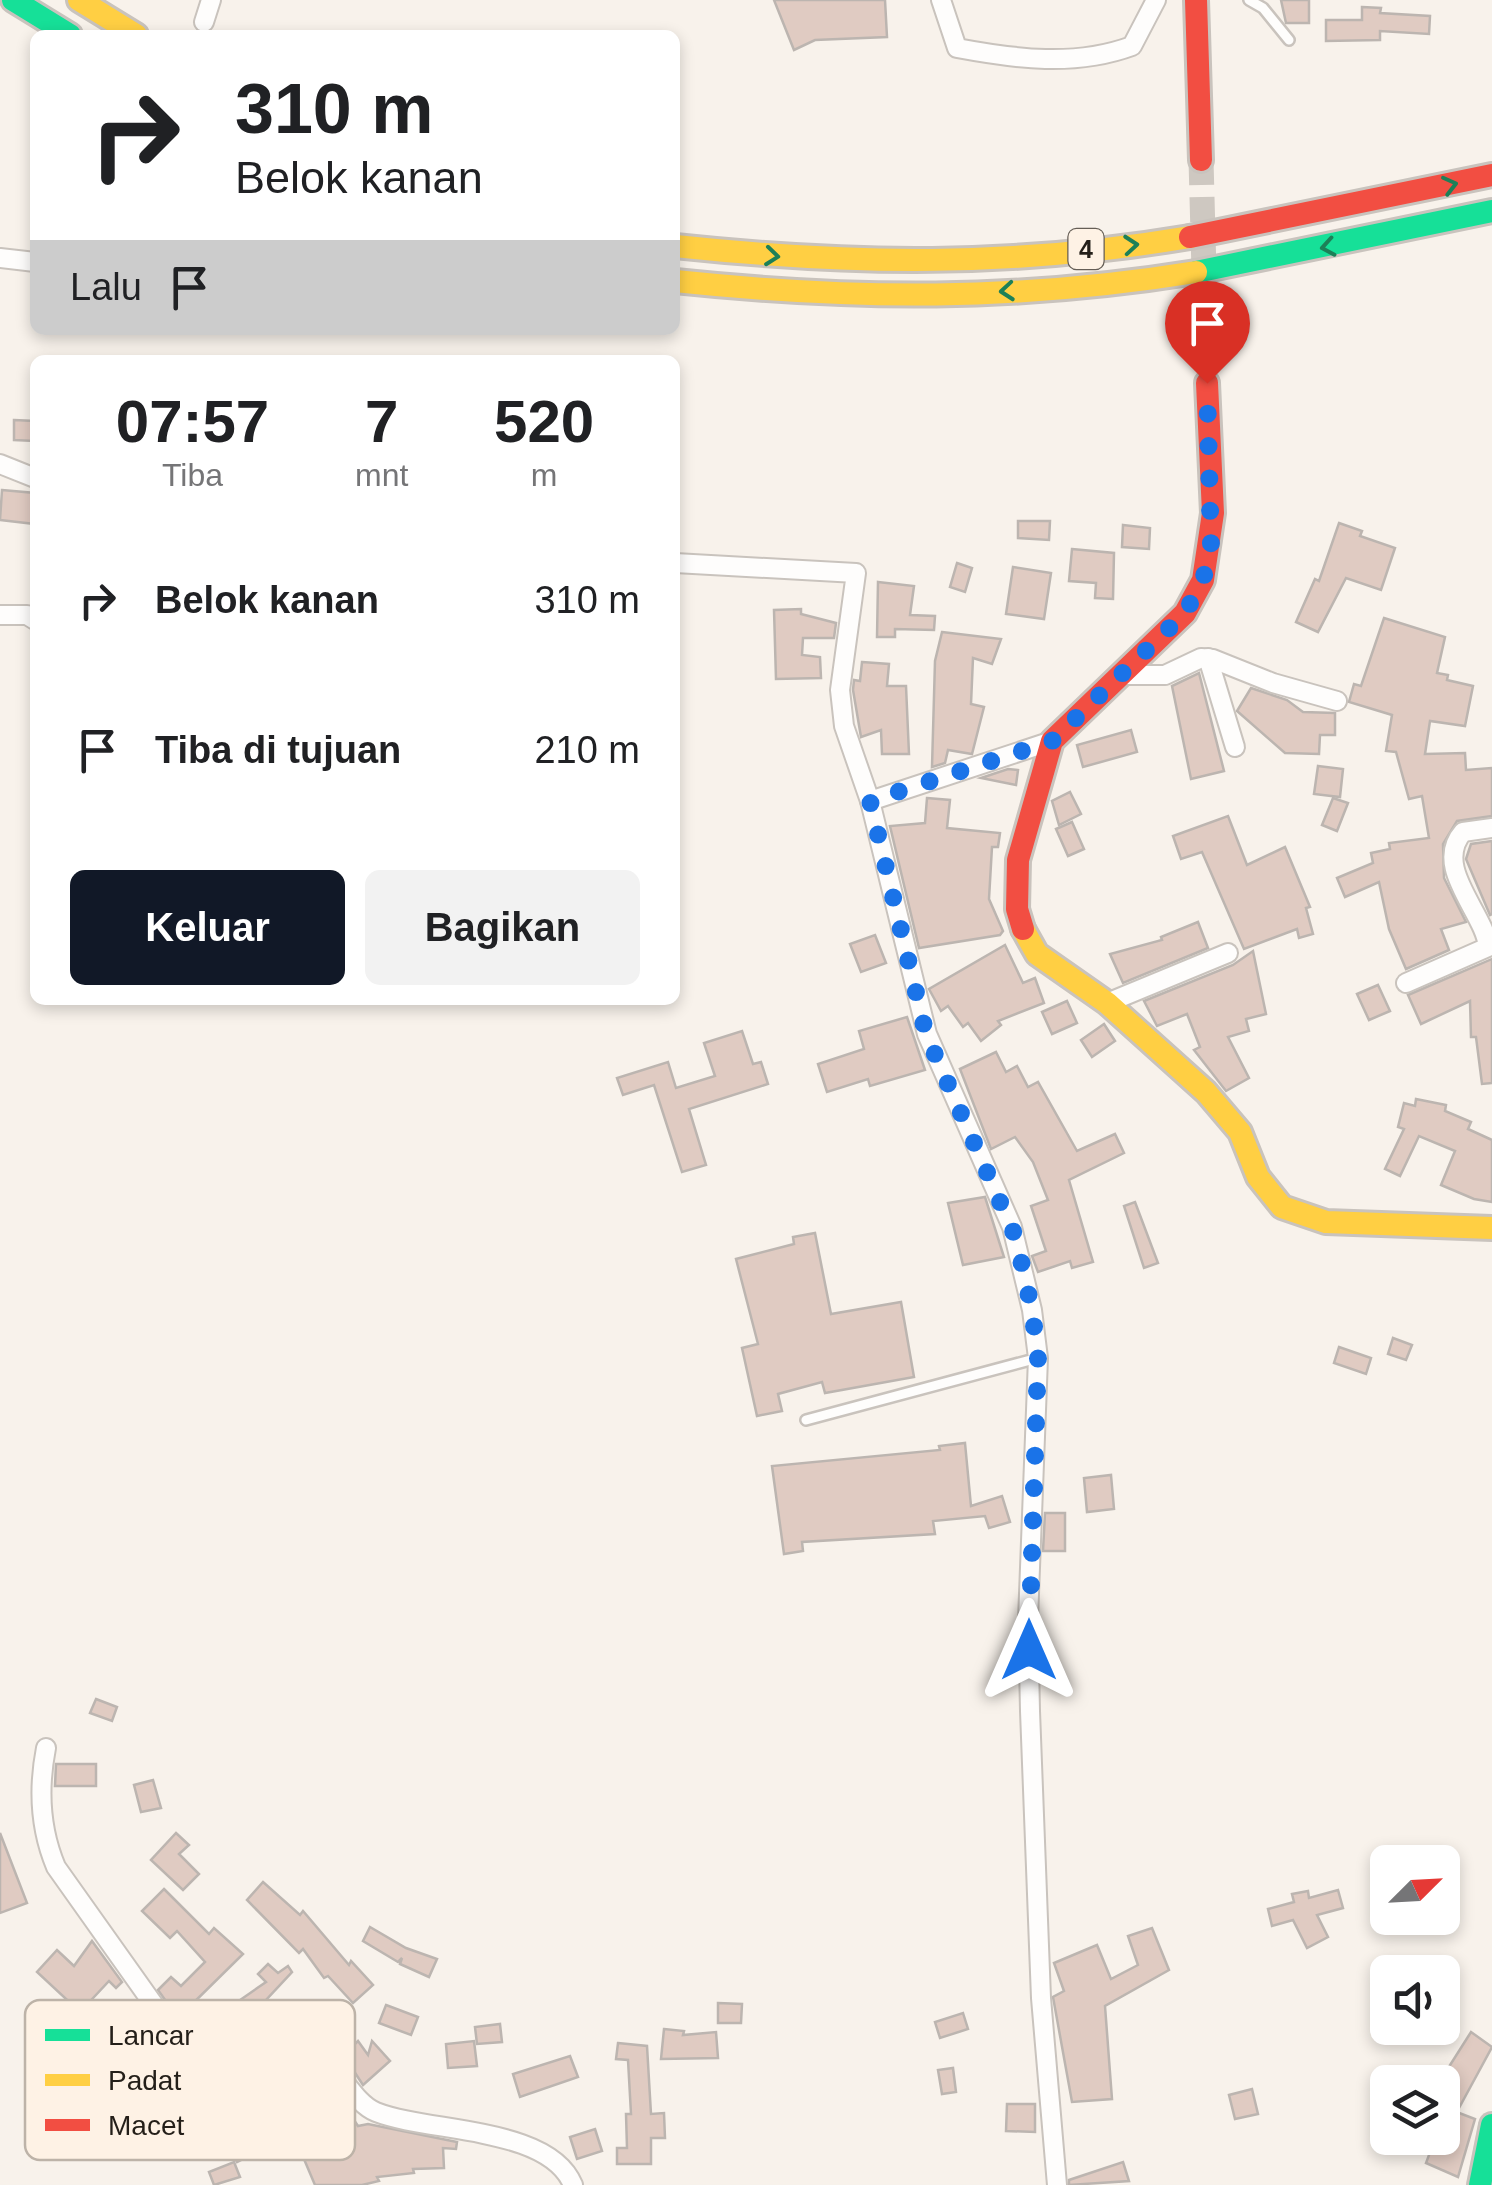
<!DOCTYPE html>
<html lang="id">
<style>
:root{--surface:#fff;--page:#f2f2f2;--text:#202124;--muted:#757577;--accent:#111827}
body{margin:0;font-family:Helvetica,sans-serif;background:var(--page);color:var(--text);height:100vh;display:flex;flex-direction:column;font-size:38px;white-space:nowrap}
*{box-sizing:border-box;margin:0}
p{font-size:32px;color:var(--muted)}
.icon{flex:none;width:55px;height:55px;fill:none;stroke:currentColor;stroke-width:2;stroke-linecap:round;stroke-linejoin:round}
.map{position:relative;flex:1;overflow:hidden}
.side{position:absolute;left:30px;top:355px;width:650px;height:650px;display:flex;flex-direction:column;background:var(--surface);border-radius:15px;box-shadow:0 5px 15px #0003}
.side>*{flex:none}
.top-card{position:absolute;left:30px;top:30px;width:650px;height:305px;border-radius:15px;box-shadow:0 5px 15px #0003;background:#fff;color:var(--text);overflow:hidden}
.needle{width:65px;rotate:66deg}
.controls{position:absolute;left:1370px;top:1845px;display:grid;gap:20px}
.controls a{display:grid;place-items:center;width:90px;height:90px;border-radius:15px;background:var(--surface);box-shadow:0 5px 15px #0003;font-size:50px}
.pin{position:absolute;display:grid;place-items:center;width:85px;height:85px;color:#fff;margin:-102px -42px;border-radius:50% 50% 50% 0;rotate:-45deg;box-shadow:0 0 10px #0007}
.pin .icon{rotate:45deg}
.me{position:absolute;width:110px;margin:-55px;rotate:0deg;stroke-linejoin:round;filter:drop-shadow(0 0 8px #0008)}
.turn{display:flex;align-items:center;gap:35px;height:210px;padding:0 40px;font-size:45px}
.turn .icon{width:130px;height:130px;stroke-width:2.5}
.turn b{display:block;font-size:70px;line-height:85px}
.then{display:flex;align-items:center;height:95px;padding:0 40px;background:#0003;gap:20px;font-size:38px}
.eta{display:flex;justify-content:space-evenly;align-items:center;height:170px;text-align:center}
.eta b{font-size:60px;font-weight:700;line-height:70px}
.button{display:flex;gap:20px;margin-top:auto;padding:20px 40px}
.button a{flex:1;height:115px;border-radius:15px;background:var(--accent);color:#fff;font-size:40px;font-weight:700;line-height:115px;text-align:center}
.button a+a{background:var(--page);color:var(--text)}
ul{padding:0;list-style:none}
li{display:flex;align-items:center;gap:30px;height:150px;padding:0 40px}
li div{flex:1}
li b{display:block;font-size:38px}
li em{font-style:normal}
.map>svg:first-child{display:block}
.building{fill:#e0cbc2;stroke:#bcb5b0;stroke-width:2.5}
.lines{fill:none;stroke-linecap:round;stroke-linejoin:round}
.secondary-tunnel{stroke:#cec8c1;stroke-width:25;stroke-dasharray:25 12;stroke-linecap:butt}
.lane-casing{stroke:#c9c3bd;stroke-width:14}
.street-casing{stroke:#c9c3bd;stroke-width:22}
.fast-casing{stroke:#c9c3bd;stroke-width:28}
.slow-casing{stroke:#c9c3bd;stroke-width:28}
.jam-casing{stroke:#c9c3bd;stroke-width:28}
.lane{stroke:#fefdfc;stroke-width:9}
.street{stroke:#fefdfc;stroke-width:18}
.fast{stroke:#16e098;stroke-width:22}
.slow{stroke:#ffcf43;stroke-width:22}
.jam{stroke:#f24e42;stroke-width:22}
.oneway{stroke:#1d8058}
.route{stroke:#1a73e8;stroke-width:18;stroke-dasharray:0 32.4}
.labels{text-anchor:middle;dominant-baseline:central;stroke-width:8;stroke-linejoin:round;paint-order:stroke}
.shield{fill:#fef2e5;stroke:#655e56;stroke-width:2.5}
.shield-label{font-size:25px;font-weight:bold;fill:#241f19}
.key{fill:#fef2e5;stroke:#bdb3a8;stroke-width:2.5}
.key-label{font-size:28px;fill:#241f19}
</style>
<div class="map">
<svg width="1492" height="2185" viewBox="0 0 1492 2185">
<rect width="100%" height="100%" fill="#f8f2eb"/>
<!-- building -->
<g class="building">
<polygon points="774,0 885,0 887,37 815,40 794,50"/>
<polygon points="1281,0 1309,0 1309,23 1286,23"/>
<polygon points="1362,7 1381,8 1380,13 1430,16 1429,34 1380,31 1380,40 1326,41 1326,20 1362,20"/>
<polygon points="14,420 35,421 35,441 14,440"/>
<polygon points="2,490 35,493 35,524 0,520"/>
<polygon points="1018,521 1050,521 1049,540 1018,538"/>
<polygon points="1339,523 1362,531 1360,536 1395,548 1381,590 1346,578 1318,632 1296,622 1315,579 1319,581"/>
<polygon points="1123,525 1150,528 1149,549 1122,547"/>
<polygon points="1072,549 1114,553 1113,599 1095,598 1096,583 1069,581"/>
<polygon points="957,563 972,568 965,592 950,587"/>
<polygon points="1013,567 1051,573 1044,619 1006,614"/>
<polygon points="878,582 914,586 910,615 935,616 934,630 895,629 895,637 877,637"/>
<polygon points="801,609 801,614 836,623 834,638 803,638 802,655 820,657 821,678 776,679 774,610"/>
<polygon points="1384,618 1445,637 1437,673 1448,675 1447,680 1473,686 1465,726 1430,721 1425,754 1465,753 1466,770 1492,768 1492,816 1457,821 1443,844 1444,878 1466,922 1441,929 1449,950 1406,969 1389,929 1379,882 1345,897 1337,878 1373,863 1371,853 1390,849 1389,843 1429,838 1422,796 1409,799 1396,752 1386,751 1392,715 1349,702 1354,684 1361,686"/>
<polygon points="942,632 1001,639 992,664 973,658 971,704 984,707 972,754 948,750 945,763 932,767 935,661"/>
<polygon points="862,662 889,664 887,686 906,686 909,754 882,754 881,730 861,737 853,690 854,680 860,681"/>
<polygon points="1199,673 1224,771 1191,779 1172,686"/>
<polygon points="1251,688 1287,700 1303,712 1335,713 1335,735 1320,735 1319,754 1285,753 1237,711"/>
<polygon points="1131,730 1137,752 1083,767 1077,745"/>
<polygon points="1318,766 1343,769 1340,797 1314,794"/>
<polygon points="1008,769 1018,770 1016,785 981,778"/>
<polygon points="1070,792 1081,814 1059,825 1052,801"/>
<polygon points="927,798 950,800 947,828 1000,833 998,847 992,847 989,899 1003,931 1000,935 919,948 890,826 925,823"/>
<polygon points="1333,798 1348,803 1337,831 1322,825"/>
<polygon points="1228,816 1247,865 1285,847 1310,907 1306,908 1313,934 1299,938 1297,929 1244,949 1202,852 1181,859 1173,836"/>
<polygon points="1072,822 1084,849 1068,856 1056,829"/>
<polygon points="1492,841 1492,914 1490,915 1466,859 1471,844"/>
<polygon points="1198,922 1208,948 1123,983 1110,954 1162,940 1161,937"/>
<polygon points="875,935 886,963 861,972 850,944"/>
<polygon points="1005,945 1023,983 1035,978 1044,1003 998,1021 1001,1025 981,1041 968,1023 963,1027 948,1006 941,1011 929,989"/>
<polygon points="1253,951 1266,1014 1246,1019 1249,1031 1228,1037 1249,1078 1226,1091 1194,1050 1200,1047 1187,1014 1157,1026 1144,1001 1233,965"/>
<polygon points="1492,959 1492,1083 1482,1084 1476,1037 1471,1037 1470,1001 1421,1024 1408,995"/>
<polygon points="1378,985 1390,1011 1369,1020 1357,994"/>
<polygon points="1067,1001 1077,1023 1052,1034 1042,1012"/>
<polygon points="907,1017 925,1070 870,1086 868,1079 827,1092 818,1064 864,1049 859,1031"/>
<polygon points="1104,1024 1115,1041 1092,1057 1081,1040"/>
<polygon points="742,1031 753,1064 761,1062 768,1084 689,1109 706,1165 682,1172 654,1085 623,1095 617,1078 668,1062 676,1088 715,1076 704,1043"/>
<polygon points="996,1052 1006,1072 1017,1066 1028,1087 1038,1082 1077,1151 1115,1134 1124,1153 1069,1180 1093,1262 1072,1268 1070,1261 1038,1272 1032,1256 1046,1251 1031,1206 1048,1200 1033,1162 1015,1137 991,1149 960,1069"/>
<polygon points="1416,1099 1446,1105 1445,1111 1471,1122 1468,1129 1492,1140 1492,1202 1474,1199 1441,1185 1455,1151 1419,1136 1400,1176 1385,1169 1404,1129 1398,1127 1404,1103 1415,1106"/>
<polygon points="985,1197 1004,1257 963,1265 948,1203"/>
<polygon points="1135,1202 1158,1263 1144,1268 1124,1206"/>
<polygon points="815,1233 831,1314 901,1302 914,1377 825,1393 822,1382 778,1394 782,1411 757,1416 742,1348 758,1344 736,1259 794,1244 793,1237"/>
<polygon points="1393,1338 1412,1345 1406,1360 1388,1354"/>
<polygon points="1339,1347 1371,1358 1366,1374 1334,1363"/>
<polygon points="965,1443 971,1506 1002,1496 1010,1522 989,1528 985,1516 933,1521 935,1534 802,1542 803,1551 784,1554 772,1466 940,1450 939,1446"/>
<polygon points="1111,1475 1114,1509 1087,1512 1084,1478"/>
<polygon points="1045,1513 1065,1513 1065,1551 1043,1551"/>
<polygon points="96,1699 117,1707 112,1721 90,1713"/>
<polygon points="56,1764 96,1764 96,1786 55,1786"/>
<polygon points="153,1780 161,1808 141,1812 134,1785"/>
<polygon points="0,1833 27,1903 0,1913"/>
<polygon points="176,1833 189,1845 179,1854 199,1874 183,1890 151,1860"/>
<polygon points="263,1882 300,1915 303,1911 349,1965 351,1961 373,1985 353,2003 328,1976 324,1978 303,1949 299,1953 247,1900"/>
<polygon points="164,1889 209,1934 214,1928 243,1954 178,2018 158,1990 171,1977 181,1986 205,1962 177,1931 170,1938 142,1911"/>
<polygon points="1338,1890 1343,1908 1317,1915 1328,1937 1307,1948 1293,1920 1272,1926 1268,1909 1294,1902 1292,1894 1308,1891 1309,1898"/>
<polygon points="370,1927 406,1948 437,1959 429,1977 400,1964 402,1958 398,1962 363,1941"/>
<polygon points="1152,1928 1169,1970 1105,2006 1112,2099 1072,2102 1053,1997 1064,1991 1054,1963 1097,1945 1111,1979 1138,1965 1128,1936"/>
<polygon points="92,1941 122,1982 116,1988 109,1981 80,2012 37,1972 57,1950 74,1966"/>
<polygon points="268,1964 278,1973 288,1966 292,1972 267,1999 274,2011 266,2016 274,2032 262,2038 267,2050 223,2080 191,2035 204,2026 213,2041 245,2028 230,2007 266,1982 258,1974"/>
<polygon points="718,2003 742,2004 741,2023 718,2023"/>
<polygon points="386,2005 418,2017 411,2035 379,2023"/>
<polygon points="322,2013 355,2044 358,2041 368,2055 372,2041 390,2061 363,2085 318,2016"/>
<polygon points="963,2013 968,2029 940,2038 935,2022"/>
<polygon points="500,2024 502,2042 477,2044 475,2027"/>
<polygon points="664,2029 684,2031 683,2035 716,2032 718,2058 661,2059"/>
<polygon points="1471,2032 1492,2047 1459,2108 1442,2101 1442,2087 1445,2073"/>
<polygon points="474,2041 477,2066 448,2068 446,2044"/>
<polygon points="618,2043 647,2046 651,2114 664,2113 665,2138 651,2138 651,2164 617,2164 617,2148 627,2148 626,2114 631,2114 628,2060 616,2059"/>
<polygon points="170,2050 211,2103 233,2106 281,2071 305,2065 314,2068 323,2085 328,2081 358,2126 368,2124 457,2142 456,2149 443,2148 444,2168 413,2169 414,2173 377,2177 379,2181 362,2185 315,2185 298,2145 291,2148 286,2138 237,2162 222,2133 180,2133 180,2089 166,2053"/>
<polygon points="570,2056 578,2077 520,2097 513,2074"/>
<polygon points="953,2068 956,2092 942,2094 938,2070"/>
<polygon points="1252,2089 1258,2114 1235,2119 1229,2095"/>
<polygon points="1007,2104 1035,2104 1035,2132 1006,2131"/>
<polygon points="1454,2111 1475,2119 1458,2177 1426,2163 1432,2147 1440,2150"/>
<polygon points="595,2129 602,2151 577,2159 570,2137"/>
<polygon points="234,2162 240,2177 214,2185 209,2172"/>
<polygon points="1123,2162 1129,2181 1069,2185 1069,2180"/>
</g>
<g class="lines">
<!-- secondary-tunnel -->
<polyline class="secondary-tunnel" points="1201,160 1207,383"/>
<!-- lane casing -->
<g class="lane-casing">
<g id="lane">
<polyline points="1249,0 1263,8 1289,40"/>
<polyline points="806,1420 1038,1358"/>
</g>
</g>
<!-- street casing -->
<g class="street-casing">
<g id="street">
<path d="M941 0 957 48C1016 59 1075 67 1132 46L1156 0"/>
<polyline points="204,22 211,0"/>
<polyline points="0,258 35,262"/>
<polyline points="0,464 35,478"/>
<polyline points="675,563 856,573 840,690 844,726 870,801 927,1034 1012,1227 1032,1310 1038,1358 1028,1620 1030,1711 1041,1998 1057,2185"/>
<polyline points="0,615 27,615 35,620"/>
<polyline points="1208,658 1235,747"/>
<polyline points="1122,675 1165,675 1201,658 1213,659 1273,683 1337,701"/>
<polyline points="870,801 1052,741"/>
<path d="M1406 983 1488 947C1485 913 1432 867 1463 832L1492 828"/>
<polyline points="1107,1003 1228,953"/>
<path d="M46 1748C38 1789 40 1829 56 1867L215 2091 227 2095C251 2082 277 2048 307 2052 336 2055 349 2101 376 2112 429 2133 549 2126 573 2185"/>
</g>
</g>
<!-- fast casing -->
<g class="fast-casing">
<g id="fast">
<polyline points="13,0 70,35"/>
<polyline points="1196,272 1492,211"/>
<polyline points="1480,2185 1492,2125"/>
</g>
</g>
<!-- slow casing -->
<g class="slow-casing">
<g id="slow">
<polyline points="79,0 136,35"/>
<path d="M675 246C854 265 1011 267 1190 237"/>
<path d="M675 281C856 300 1016 301 1196 272"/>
<polyline points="1023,929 1037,954 1107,1003 1206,1092 1240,1132 1258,1177 1282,1207 1326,1222 1492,1228"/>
</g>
</g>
<!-- jam casing -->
<g class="jam-casing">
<g id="jam">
<polyline points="1196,0 1201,160"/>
<polyline points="1190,237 1492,175"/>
<polyline points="1023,929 1017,909 1018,860 1052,741 1185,613 1203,580 1213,513 1207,383"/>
</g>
</g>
<!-- lane -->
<use href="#lane" class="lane"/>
<!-- street -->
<use href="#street" class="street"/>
<!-- fast -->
<use href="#fast" class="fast"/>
<!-- slow -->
<use href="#slow" class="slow"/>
<!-- jam -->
<use href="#jam" class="jam"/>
</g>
<!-- one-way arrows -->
<defs><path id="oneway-chevron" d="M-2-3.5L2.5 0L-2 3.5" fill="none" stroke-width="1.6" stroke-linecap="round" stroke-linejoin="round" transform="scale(2.5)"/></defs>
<g class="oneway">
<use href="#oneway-chevron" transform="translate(1450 185) rotate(-14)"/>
<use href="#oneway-chevron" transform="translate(1131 245) rotate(-5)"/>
<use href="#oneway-chevron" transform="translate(1328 247) rotate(170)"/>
<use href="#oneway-chevron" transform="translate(772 256) rotate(6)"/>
<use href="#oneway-chevron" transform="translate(1007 291) rotate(175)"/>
</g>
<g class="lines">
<!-- route -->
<polyline class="route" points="1029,1650 1038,1358 1032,1310 1016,1238 926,1034 870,801 1052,741 1185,613 1203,580 1211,546 1207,383"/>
</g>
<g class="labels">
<!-- shield labels -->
<rect class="shield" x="1068.5" y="229" width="35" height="40" rx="8"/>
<g class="shield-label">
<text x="1086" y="249">4</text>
</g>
</g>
<!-- legend -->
<rect x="25" y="2000" width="330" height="160" rx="15" class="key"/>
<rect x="45" y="2029" width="45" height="12" fill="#16e098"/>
<rect x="45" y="2074" width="45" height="12" fill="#ffcf43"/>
<rect x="45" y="2119" width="45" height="12" fill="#f24e42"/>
<g class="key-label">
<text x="108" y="2045">Lancar</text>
<text x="108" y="2090">Padat</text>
<text x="108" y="2135">Macet</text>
</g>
</svg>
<div class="controls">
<a><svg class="needle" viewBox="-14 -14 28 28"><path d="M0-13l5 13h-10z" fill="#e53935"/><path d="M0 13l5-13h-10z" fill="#757577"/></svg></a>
<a><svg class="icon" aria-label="sound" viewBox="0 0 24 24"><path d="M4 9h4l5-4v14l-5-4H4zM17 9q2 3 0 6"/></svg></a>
<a><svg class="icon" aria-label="layers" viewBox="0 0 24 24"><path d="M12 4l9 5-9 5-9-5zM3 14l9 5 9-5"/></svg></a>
</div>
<div class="pin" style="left:1207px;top:383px;background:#d93025"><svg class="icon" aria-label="arrive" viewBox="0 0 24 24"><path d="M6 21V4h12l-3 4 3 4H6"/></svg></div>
<svg class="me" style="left:1029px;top:1650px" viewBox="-20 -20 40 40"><path d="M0-17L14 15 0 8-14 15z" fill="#1a73e8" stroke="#fff" stroke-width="4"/></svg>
<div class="top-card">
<div class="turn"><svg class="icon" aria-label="right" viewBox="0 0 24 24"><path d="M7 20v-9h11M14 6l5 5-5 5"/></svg><div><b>310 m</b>Belok kanan</div></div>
<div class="then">Lalu<svg class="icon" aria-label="arrive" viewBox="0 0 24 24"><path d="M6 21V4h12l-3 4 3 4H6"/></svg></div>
</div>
<section class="side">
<div class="eta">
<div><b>07:57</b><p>Tiba</p></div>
<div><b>7</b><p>mnt</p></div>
<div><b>520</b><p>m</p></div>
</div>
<ul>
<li><svg class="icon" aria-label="right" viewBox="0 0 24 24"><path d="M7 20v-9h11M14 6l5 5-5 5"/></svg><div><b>Belok kanan</b></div><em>310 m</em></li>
<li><svg class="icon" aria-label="arrive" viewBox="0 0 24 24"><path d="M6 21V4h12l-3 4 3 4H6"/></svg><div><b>Tiba di tujuan</b></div><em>210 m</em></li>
</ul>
<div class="button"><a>Keluar</a><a>Bagikan</a></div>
</section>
</div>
